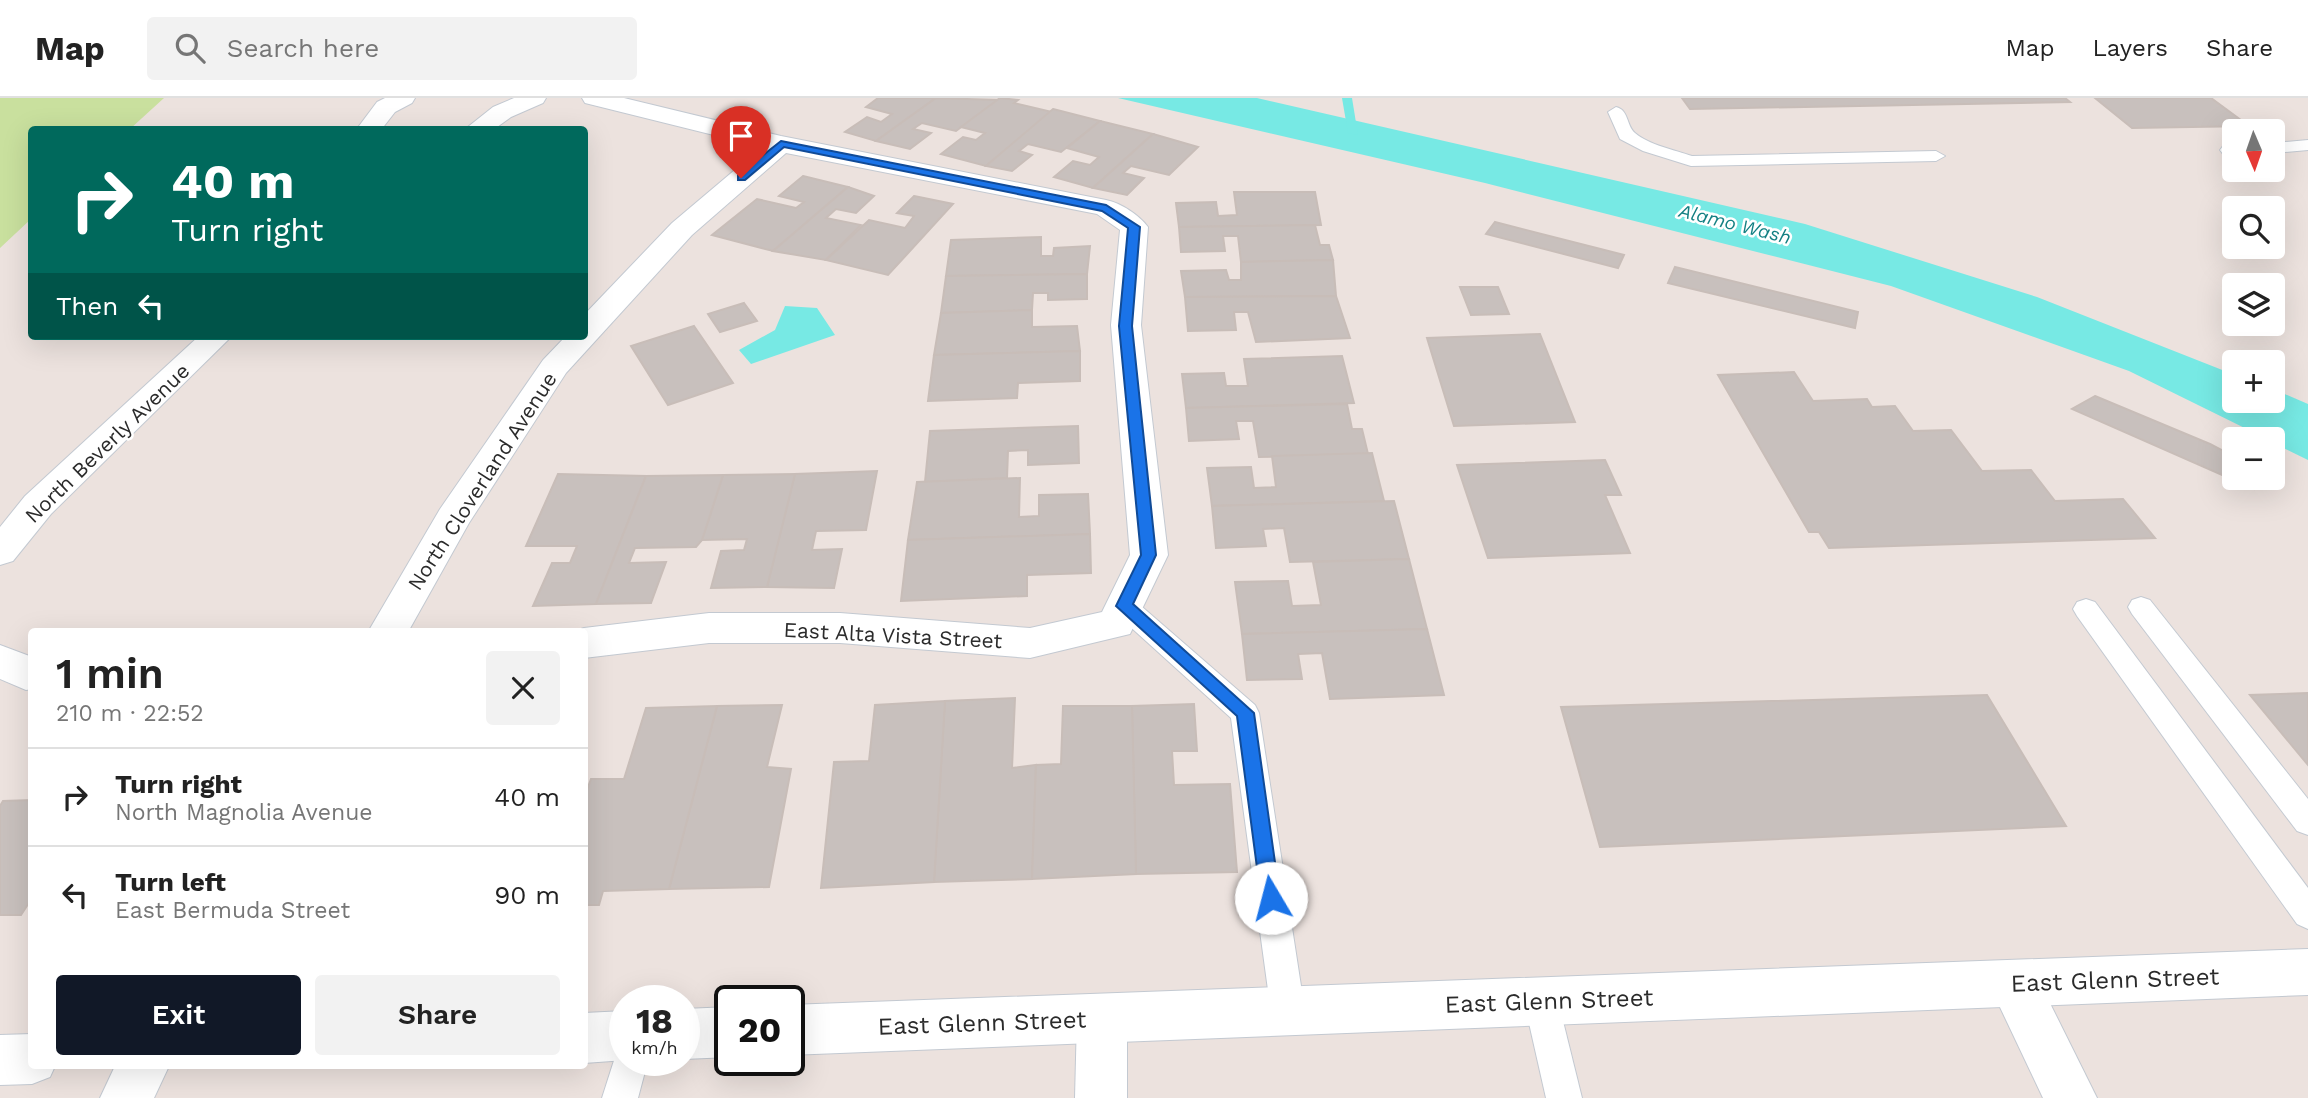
<!DOCTYPE html>
<meta charset="utf-8">
<style>
:root{--surface:#fff;--page:#f2f2f2;--text:#222;--muted:#767676;--line:#e0e0e0;--accent:#111827}
body{margin:0;font-family:"Work Sans",sans-serif;background:var(--page);color:var(--text);height:100vh;display:flex;flex-direction:column;font-size:26px;white-space:nowrap}
*{box-sizing:border-box;margin:0}
p{font-size:23px;color:var(--muted)}
.icon{flex:none;width:38px;height:38px;fill:none;stroke:currentColor;stroke-width:2;stroke-linecap:round;stroke-linejoin:round}
.map{position:relative;flex:1;overflow:hidden}
.side{position:absolute;left:28px;top:530px;width:560px;height:441px;display:flex;flex-direction:column;background:var(--surface);border-radius:7px;box-shadow:0 7px 28px #0002}
.side>*{flex:none}
.top-card{position:absolute;left:28px;top:28px;width:560px;height:214px;border-radius:7px;box-shadow:0 7px 28px #0002;background:#00695c;color:#fff;overflow:hidden}
.needle{width:46px;rotate:178deg}
.tools{position:absolute;left:2222px;top:21px;display:grid;gap:14px}
.tools a{display:grid;place-items:center;width:63px;height:63px;border-radius:7px;background:var(--surface);box-shadow:0 7px 28px #0002;font-size:35px}
.speed{position:absolute;left:609px;top:887px;display:flex;gap:14px;font-size:35px;font-weight:700;text-align:center}
.speed>*{display:grid;place-content:center;width:91px;height:91px;border-radius:50%;background:var(--surface);box-shadow:0 7px 28px #0002;line-height:1}
.speed small{font-size:18px;font-weight:400}
.speed .limit{border:4px solid #111;border-radius:10px;background:#fff;color:#111}
.pin{position:absolute;display:grid;place-items:center;width:60px;height:60px;color:#fff;margin:-72px -30px;border-radius:50% 50% 50% 0;rotate:-45deg;box-shadow:0 0 7px #0007}
.pin .icon{rotate:45deg}
.me{position:absolute;width:77px;margin:-38px;rotate:352deg;stroke-linejoin:round;filter:drop-shadow(0 0 5px #0008)}
.turn{display:flex;align-items:center;gap:24px;height:147px;padding:0 28px;font-size:32px}
.turn .icon{width:91px;height:91px;stroke-width:2.5}
.turn b{display:block;font-size:49px;line-height:60px}
.then{display:flex;align-items:center;height:66px;padding:0 28px;background:#0003;gap:14px;font-size:26px}
.round{display:grid;place-items:center;flex:none;width:74px;height:74px;border-radius:7px;background:var(--page)}
.summary{display:flex;align-items:center;justify-content:space-between;height:119px;padding:0 28px}
h1{font-size:42px;font-weight:600;line-height:52px}
.cta{display:flex;gap:14px;margin-top:auto;padding:14px 28px}
.cta a{flex:1;height:80px;border-radius:7px;background:var(--accent);color:#fff;font-size:28px;font-weight:600;line-height:80px;text-align:center}
.cta a+a{background:var(--page);color:var(--text)}
ul{padding:0;list-style:none}
li{display:flex;align-items:center;gap:21px;height:98px;padding:0 28px;border-top:2px solid var(--line)}
li div{flex:1}
li b{display:block;font-size:26px}
li em{font-style:normal}
header{display:flex;align-items:center;gap:42px;box-sizing:border-box;height:98px;padding:0 35px;background:var(--surface);border-bottom:2px solid var(--line)}
header strong{font-size:33px}
nav{display:flex;gap:38px;margin-inline-start:auto;font-size:24px}
.search{width:490px;height:63px;background:var(--page);display:flex;align-items:center;gap:18px;box-sizing:border-box;padding:0 24px;border-radius:7px;color:var(--muted);font-size:26px}
.map>svg:first-child{display:block}
.green{fill:#c9e09e}
.water{fill:#77e9e4}
.lines{fill:none;stroke-linecap:round;stroke-linejoin:round}
.stream{fill:#77e9e4;fill-rule:evenodd}
.building{fill:#c8c0bd;stroke:#c8bdb8;stroke-width:2}
.service-casing{stroke:#c3c9d1;stroke-width:2}
.minor-casing{stroke:#c3c9d1;stroke-width:2}
.tertiary-casing{stroke:#c3c9d1;stroke-width:2}
.service{fill:#fff;fill-rule:evenodd}
.minor{fill:#fff;fill-rule:evenodd}
.tertiary{fill:#fff;fill-rule:evenodd}
.route{fill:#1a73e8;stroke:#114b97;stroke-width:2}
.labels{text-anchor:middle;dominant-baseline:central;stroke-width:5;stroke-linejoin:round;paint-order:stroke}
.far-water-label{font-size:19px;font-style:italic;fill:#148083;stroke:#fff}
.street-label{font-size:21px;fill:#2b2b2b;stroke:#fff}
.near-street-label{font-size:24px;fill:#2b2b2b;stroke:#fff}
</style>
<header>
<strong>Map</strong>
<div class="search"><svg class="icon" aria-label="search" viewBox="0 0 24 24"><circle cx="10" cy="10" r="6"/><path d="M15 15l6 6"/></svg>Search here</div>
<nav><a>Map</a><a>Layers</a><a>Share</a></nav>
</header>
<div class="map">
<svg width="2308" height="1000" viewBox="0 0 2308 1000">
<rect width="100%" height="100%" fill="#ece2de"/>
<!-- green -->
<polygon class="green" points="0,0 164,0 130,31 32,32 31,121 0,150"/>
<!-- water -->
<g class="water">
<polygon points="1118,0 1257,0 1805,126 2037,199 2235,277 2235,303 2273,303 2273,291 2308,306 2308,362 2273,345 2273,341 2267,341 2129,273 1891,188 1485,85"/>
<polygon points="785,208 817,210 835,237 751,266 739,252 775,232"/>
</g>
<g class="lines">
<!-- stream -->
<polygon class="stream" points="1342,0 1352,0 1358,37 1348,35"/>
</g>
<!-- building -->
<g class="building">
<polygon points="878,0 936,0 876,43 845,34 867,19 881,24 892,16 866,9"/>
<polygon points="936,0 998,2 956,33 922,25 913,31 931,35 910,51 876,43"/>
<polygon points="1000,0 1018,2 1014,5 1052,14 986,68 941,56 963,39 976,42 985,35 961,29"/>
<polygon points="1682,0 2065,0 2070,4 1690,11"/>
<polygon points="2095,0 2211,0 2249,28 2132,30"/>
<polygon points="1053,11 1100,23 1061,54 1028,46 1019,53 1032,57 1012,73 986,68"/>
<polygon points="1100,23 1153,36 1093,90 1054,79 1073,63 1090,67 1099,59 1067,50"/>
<polygon points="1153,36 1198,49 1169,77 1131,68 1123,75 1144,80 1127,97 1093,90"/>
<polygon points="803,78 848,89 773,153 712,137 757,101 796,110 804,104 779,98"/>
<polygon points="848,89 874,98 856,115 836,111 826,120 861,127 826,162 773,153"/>
<polygon points="1234,94 1315,94 1321,127 1179,129 1176,105 1216,104 1218,118 1237,117"/>
<polygon points="914,98 953,106 888,177 826,162 869,122 905,130 914,118 897,115"/>
<polygon points="1495,124 1624,157 1618,170 1486,136"/>
<polygon points="1315,127 1320,147 1329,147 1333,162 1241,164 1238,138 1223,138 1225,153 1181,154 1179,129"/>
<polygon points="1041,139 1041,158 1053,158 1054,150 1090,148 1087,176 946,178 951,142"/>
<polygon points="1333,162 1336,198 1185,199 1181,173 1226,172 1229,182 1241,182 1241,164"/>
<polygon points="1675,169 1858,214 1855,230 1668,185"/>
<polygon points="1087,176 1087,201 1048,202 1048,195 1033,195 1032,212 941,215 946,178"/>
<polygon points="1460,189 1498,189 1509,216 1471,217"/>
<polygon points="1336,198 1350,240 1256,244 1248,214 1234,214 1236,232 1188,233 1185,199"/>
<polygon points="744,205 757,223 720,234 708,216"/>
<polygon points="1032,212 1032,229 1077,228 1080,253 934,257 941,215"/>
<polygon points="694,228 733,285 668,307 631,248"/>
<polygon points="1540,236 1575,324 1454,328 1427,240"/>
<polygon points="1080,253 1080,283 1018,285 1017,300 928,303 934,257"/>
<polygon points="1342,258 1354,305 1186,310 1182,276 1224,275 1226,288 1248,288 1244,261"/>
<polygon points="1794,274 1813,303 1867,301 1872,309 1895,308 1913,333 1951,332 1982,373 2031,372 2055,403 2123,401 2155,440 1829,450 1819,434 1809,434 1718,277"/>
<polygon points="2095,298 2210,346 2235,359 2235,380 2264,380 2254,391 2072,311"/>
<polygon points="1347,306 1352,331 1362,331 1368,356 1259,359 1253,323 1236,323 1239,341 1189,343 1186,310"/>
<polygon points="1078,328 1079,365 1028,367 1028,352 1008,353 1007,380 925,384 930,333"/>
<polygon points="1372,355 1384,403 1212,408 1207,370 1251,369 1254,390 1276,389 1272,358"/>
<polygon points="1605,362 1621,397 1605,397 1630,455 1488,460 1457,367"/>
<polygon points="877,373 866,432 816,433 812,452 842,451 834,490 767,489 795,376"/>
<polygon points="558,376 646,378 596,506 533,508 552,465 570,465 577,448 526,448"/>
<polygon points="795,376 767,489 711,490 721,453 744,452 747,441 702,442 723,377"/>
<polygon points="723,377 702,442 696,449 635,450 629,465 666,464 651,505 596,506 646,378"/>
<polygon points="1020,380 1019,419 1039,418 1039,397 1088,396 1090,436 908,442 917,384"/>
<polygon points="1394,403 1409,461 1290,464 1284,430 1263,431 1266,448 1216,450 1212,408"/>
<polygon points="1090,436 1091,475 1027,477 1027,498 901,503 908,442"/>
<polygon points="1409,461 1427,531 1242,536 1235,484 1288,483 1292,508 1321,507 1313,464"/>
<polygon points="1427,531 1444,597 1330,601 1322,555 1298,556 1302,581 1247,582 1242,536"/>
<polygon points="2308,595 2308,667 2250,597"/>
<polygon points="1987,597 2066,728 1600,749 1561,609"/>
<polygon points="1015,600 1012,670 1036,667 1032,781 934,784 945,603"/>
<polygon points="945,603 934,784 821,790 834,664 869,663 875,607"/>
<polygon points="1194,606 1197,653 1172,653 1174,687 1230,686 1237,774 1136,776 1132,608"/>
<polygon points="782,607 767,669 791,671 769,789 669,791 717,608"/>
<polygon points="717,608 669,791 603,793 599,807 584,807 584,700 591,681 624,681 646,610"/>
<polygon points="1063,608 1132,608 1136,776 1032,781 1036,667 1061,666"/>
<polygon points="32,702 32,800 21,817 0,817 0,708 3,703"/>
</g>
<g class="lines">
<!-- service casing -->
<g class="service-casing">
<g id="service">
<path d="M1616 9C1629 12 1626 27 1635 35 1649 47 1675 52 1692 58L1936 53 1945 58 1936 63 1691 68 1643 53 1620 41 1608 14Z"/>
<polygon points="2308,42 2308,52 2273,55 2273,45"/>
<polygon points="2235,47 2235,57 2223,56 2220,52 2223,48"/>
<polygon points="1124,498 1133,501 1255,607 1259,615 1305,914 1300,926 1288,930 1276,926 1271,914 1231,620 1115,515 1111,508 1115,501"/>
<polygon points="2141,499 2150,502 2308,701 2308,737 2297,733 2132,516 2128,509 2132,502"/>
<polygon points="2086,501 2095,504 2308,790 2308,831 2297,826 2077,518 2073,511 2077,504"/>
<polygon points="1541,887 1553,892 1558,903 1582,1000 1546,1000 1524,903 1529,892"/>
<polygon points="625,947 625,962 648,962 638,1000 602,1000 618,950"/>
</g>
</g>
<!-- minor casing -->
<g class="minor-casing">
<g id="minor">
<polygon points="385,0 415,0 412,5 395,14 381,32 356,32 377,4"/>
<polygon points="514,0 546,0 543,5 511,19 493,32 464,32 493,9"/>
<path d="M582 0H624L781 38 1106 102C1121 105 1139 117 1148 129L1141 227 1168 457 1130 536 1030 560 840 545H709L584 560V534H572L584 530 709 515H840L1030 530 1102 514 1130 457 1111 227 1120 132 1097 116 786 55 692 137 566 275 469 425 408 534H368L440 411 543 262 566 238H584V217L672 125 762 49 585 5Z"/>
<polygon points="199,238 232,238 51,416 13,463 0,467 0,429 25,398"/>
<polygon points="0,547 32,559 32,591 26,592 0,581"/>
<polygon points="2014,863 2032,869 2097,1000 2043,1000 1989,886 1996,869"/>
<polygon points="1102,896 1120,903 1127,920 1127,1000 1075,1000 1077,920 1084,903"/>
<polygon points="115,968 169,968 154,1000 100,1000"/>
</g>
</g>
<!-- tertiary casing -->
<g class="tertiary-casing">
<g id="tertiary">
<polygon points="2308,851 2308,897 789,957 789,907"/>
<polygon points="730,909 730,959 684,961 684,911"/>
<polygon points="625,913 626,962 584,965 584,915"/>
<polygon points="32,936 32,968 55,968 50,979 32,986 0,987 0,937"/>
</g>
</g>
<!-- service -->
<use href="#service" class="service"/>
<!-- minor -->
<use href="#minor" class="minor"/>
<!-- tertiary -->
<use href="#tertiary" class="tertiary"/>
</g>
<!-- route -->
<polygon class="route" points="781,43 1106,107 1140,129 1132,228 1156,457 1133,506 1254,615 1280,800 1278,807 1271,809 1264,807 1261,800 1237,618 1116,508 1141,457 1119,228 1128,130 1102,113 784,49 745,82 738,82 738,77"/>
<g class="labels">
<!-- far-water labels -->
<g class="far-water-label">
<text transform="translate(1735 126) rotate(14)">Alamo Wash</text>
</g>
<!-- street labels -->
<g class="street-label">
<text transform="translate(107 345) rotate(-44)">North Beverly Avenue</text>
<text transform="translate(482 383) rotate(-57)">North Cloverland Avenue</text>
<text transform="translate(893 537) rotate(3)">East Alta Vista Street</text>
</g>
<!-- near-street labels -->
<g class="near-street-label">
<text transform="translate(2115 882) rotate(-2)">East Glenn Street</text>
<text transform="translate(1549 903) rotate(-2)">East Glenn Street</text>
<text transform="translate(982 925) rotate(-2)">East Glenn Street</text>
</g>
</g>
</svg>
<div class="tools">
<a><svg class="needle" viewBox="-14 -14 28 28"><path d="M0-13l5 13h-10z" fill="#e53935"/><path d="M0 13l5-13h-10z" fill="#767676"/></svg></a>
<a><svg class="icon" aria-label="search" viewBox="0 0 24 24"><circle cx="10" cy="10" r="6"/><path d="M15 15l6 6"/></svg></a>
<a><svg class="icon" aria-label="layers" viewBox="0 0 24 24"><path d="M12 4l9 5-9 5-9-5zM3 14l9 5 9-5"/></svg></a>
<a>+</a>
<a>−</a>
</div>
<div class="speed"><div>18<small>km/h</small></div><div class="limit">20</div></div>
<div class="pin" style="left:741px;top:80px;background:#d93025"><svg class="icon" aria-label="arrive" viewBox="0 0 24 24"><path d="M6 21V4h12l-3 4 3 4H6"/></svg></div>
<svg class="me" style="left:1271px;top:800px" viewBox="-20 -20 40 40"><circle r="19" fill="#fff"/><path d="M0-13L10 11 0 6-10 11z" fill="#1a73e8"/></svg>
<div class="top-card">
<div class="turn"><svg class="icon" aria-label="right" viewBox="0 0 24 24"><path d="M7 20v-9h11M14 6l5 5-5 5"/></svg><div><b>40 m</b>Turn right</div></div>
<div class="then">Then<svg class="icon" aria-label="left" viewBox="0 0 24 24"><path d="M17 20v-9H6M10 6l-5 5 5 5"/></svg></div>
</div>
<section class="side">
<div class="summary"><div><h1>1 min</h1><p>210 m · 22:52</p></div><a class="round"><svg class="icon" aria-label="close" viewBox="0 0 24 24"><path d="M6 6l12 12M18 6L6 18"/></svg></a></div>
<ul>
<li><svg class="icon" aria-label="right" viewBox="0 0 24 24"><path d="M7 20v-9h11M14 6l5 5-5 5"/></svg><div><b>Turn right</b><p>North Magnolia Avenue</p></div><em>40 m</em></li>
<li><svg class="icon" aria-label="left" viewBox="0 0 24 24"><path d="M17 20v-9H6M10 6l-5 5 5 5"/></svg><div><b>Turn left</b><p>East Bermuda Street</p></div><em>90 m</em></li>
</ul>
<div class="cta"><a>Exit</a><a>Share</a></div>
</section>
</div>
